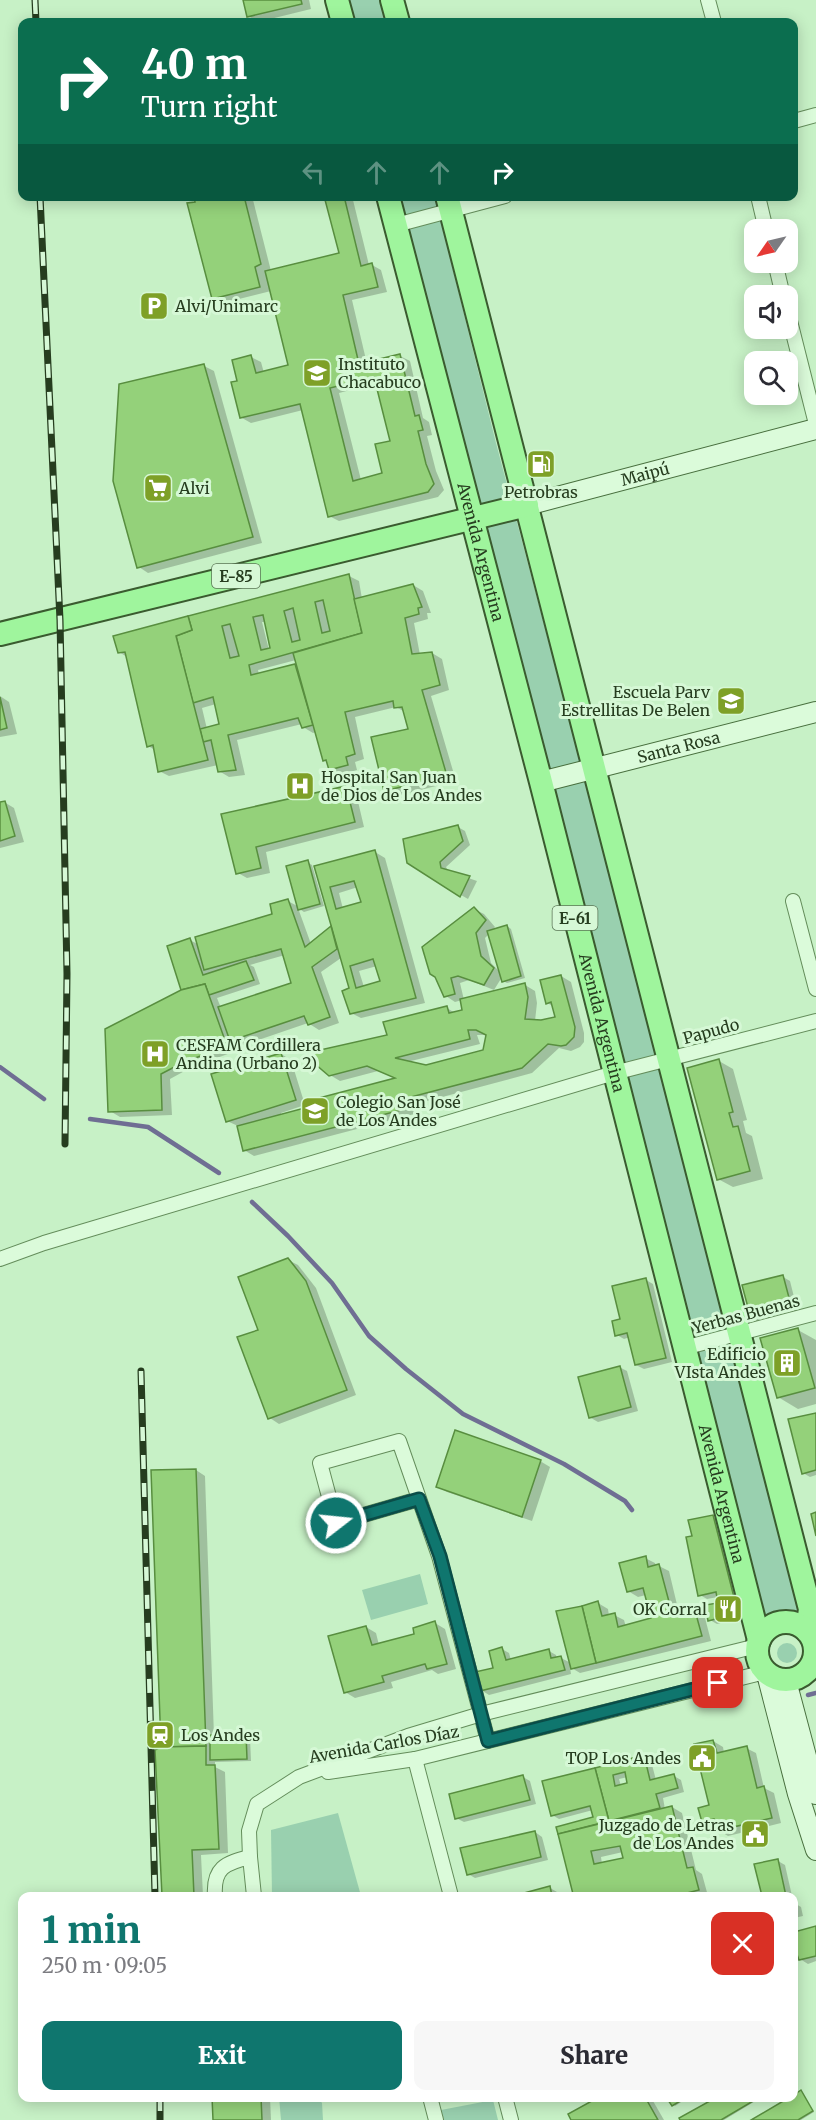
<!DOCTYPE html>
<meta charset="utf-8">
<style>
:root{--surface:#fff;--page:#f7f7f7;--text:#2b2b33;--muted:#7c7c81;--accent:#0f766e}
body{margin:0;font-family:Merriweather,serif;background:var(--page);color:var(--text);height:100vh;display:flex;flex-direction:column;font-size:22px;white-space:nowrap}
*{box-sizing:border-box;margin:0}
p{font-size:20px;color:var(--muted)}
.icon{flex:none;width:33px;height:33px;fill:none;stroke:currentColor;stroke-width:2;stroke-linecap:round;stroke-linejoin:round}
.map{position:relative;flex:1;overflow:hidden}
.sheet{position:absolute;left:18px;top:1892px;width:780px;height:210px;display:flex;flex-direction:column;background:var(--surface);border-radius:12px;box-shadow:0 3px 15px #0003}
.sheet>*{flex:none}
.banner{position:absolute;left:18px;top:18px;width:780px;height:183px;border-radius:12px;box-shadow:0 3px 15px #0003;background:#0b6e4f;color:#fff;overflow:hidden}
.needle{width:39px;rotate:236deg}
.buttons{position:absolute;left:744px;top:219px;display:grid;gap:12px}
.buttons a{display:grid;place-items:center;width:54px;height:54px;border-radius:12px;background:var(--surface);box-shadow:0 3px 15px #0003;font-size:30px}
.pin{position:absolute;display:grid;place-items:center;width:51px;height:51px;color:#fff;margin:-26px;border-radius:12px;box-shadow:0 3px 9px #0006}
.me{position:absolute;width:66px;margin:-33px;rotate:74deg;stroke-linejoin:round;filter:drop-shadow(0 0 4px #0008)}
.turn{display:flex;align-items:center;gap:21px;height:126px;padding:0 24px;font-size:27px}
.turn .icon{width:78px;height:78px;stroke-width:2.5}
.turn b{display:block;font-size:42px;line-height:51px}
.lanes{display:flex;align-items:center;height:57px;padding:0 24px;background:#0003;justify-content:center;gap:30px;direction:ltr}
.lanes .off{opacity:.35}
.round{display:grid;place-items:center;flex:none;width:63px;height:63px;border-radius:12px;background:var(--page)}
.overview{display:flex;align-items:center;justify-content:space-between;height:102px;padding:0 24px}
h1{font-size:36px;font-weight:800;line-height:45px;color:var(--accent)}
.cta{display:flex;gap:12px;margin-top:auto;padding:12px 24px}
.cta a{flex:1;height:69px;border-radius:12px;background:var(--accent);color:#fff;font-size:24px;font-weight:800;line-height:69px;text-align:center}
.cta a+a{background:var(--page);color:var(--text)}
.map>svg:first-child{display:block}
.green{fill:#99d0af}
.shadow{fill:#0003;fill-rule:evenodd}
.lines{fill:none;stroke-linecap:round;stroke-linejoin:round}
.stream{stroke:#6f6e93;stroke-width:4.5}
.building{fill:#94d17a;stroke:#588e3f;stroke-width:1.5;fill-rule:evenodd}
.street-casing{stroke:#648d5b;stroke-width:16}
.secondary-casing{stroke:#486f3e;stroke-width:22}
.primary-casing{stroke:#3a5b2f;stroke-width:26}
.street{stroke:#dbfbda;stroke-width:14}
.secondary{stroke:#dbfbda;stroke-width:20}
.primary{stroke:#9ff59d;stroke-width:22}
.rail-casing{stroke:#263d1f;stroke-width:7}
.rail{stroke:#d6f8d6;stroke-width:4.5;stroke-dasharray:14;stroke-linecap:butt}
.route-casing{stroke:#0a4d48;stroke-width:15}
.route{stroke:#0f766e;stroke-width:10}
.labels{text-anchor:middle;dominant-baseline:central;stroke-width:6;stroke-linejoin:round;paint-order:stroke}
.shield{fill:#d6f8d6;stroke:#5b7556;stroke-width:1.5}
.shield-label{font-size:15px;font-weight:bold;fill:#263d1f}
.poi-label{font-size:16px;fill:#263d1f;stroke:#d6f8d6;text-anchor:start}
.street-label{font-size:16px;fill:#263d1f;stroke:#d6f8d6}
</style>
<div class="map">
<svg width="816" height="2120" viewBox="0 0 816 2120">
<rect width="100%" height="100%" fill="#c7f1c6"/>
<!-- green -->
<g class="green">
<polygon points="339,0 386,0 392,22 345,22"/>
<polygon points="390,197 435,197 496,443 805,1609 764,1618"/>
<polygon points="420,1574 428,1604 371,1620 362,1590"/>
<circle cx="787" cy="1653" r="10"/>
<polygon points="338,1813 361,1896 272,1896 271,1830"/>
<polygon points="279,2097 317,2097 322,2103 323,2120 281,2120"/>
<polygon points="493,2100 498,2120 444,2120 441,2110"/>
</g>
<!-- shadow -->
<g class="shadow">
<polygon points="245,0 309,0 311,9 258,22 248,16"/>
<path d="M196 196H252L271 271 340 254 326 196H352L369 265H372L381 270 387 292 352 300 367 364 400 356 410 361 423 418 429 422 432 435 427 436 436 471 444 490 438 497 339 521 329 516 303 410 251 423 242 418 239 382 251 357 261 362 264 373 290 366 271 291 223 303 213 298ZM377 383 392 442 384 475 361 480 339 393Z"/>
<polygon points="204,366 214,371 262,543 148,573 139,567"/>
<path d="M349 576 359 581 362 599 413 585 423 591 431 613H427L428 619 414 623 420 655 432 653 442 659 449 690 431 696 456 781 396 796 386 790 409 730 405 712 396 707 355 717 364 759 355 762 357 770 340 775 331 769 328 763 324 760 316 732 313 733 303 727 302 724 237 740 245 775 229 777 219 771 218 765 169 776 159 771 155 750 148 746 127 657 119 652ZM262 622H266L272 650H269ZM296 660 297 665 259 675 258 670ZM216 704 221 725 207 729 202 708Z"/>
<polygon points="0,696 9,702 17,734 0,737"/>
<polygon points="346,788 356,793 364,827 266,852 270,873 247,878 238,873 223,815"/>
<polygon points="4,802 14,808 24,842 0,848 0,804"/>
<polygon points="458,827 465,831 470,845 446,867 448,871 477,881 468,899 461,895 404,840"/>
<path d="M375 852 385 858 425 1003 361 1018 351 1013 350 989 341 958 321 972 339 1023 319 1030 308 1023 241 1046 232 1040 236 1051 192 1067 170 1079 172 1115 120 1117 110 1111 183 990 190 940 199 945 274 915 288 901 299 907 307 862 312 865 324 906 304 912 298 908 311 944 333 927 316 867ZM358 887 363 903 343 909 339 893ZM285 955 293 984 221 1008 217 998 260 984 254 967 250 965ZM377 966 382 982 364 987 359 971Z"/>
<path d="M474 909 484 914 495 927 492 931 507 926 511 929 525 978 507 983 503 981 502 977 494 990 469 980 460 983 464 1000 525 985 535 991 537 1003 535 1021 557 1018 553 1006 547 1003 561 976 571 982 584 1033V1042L580 1047 571 1051 559 1048 532 1073 416 1104 418 1113 254 1156 244 1150 238 1126 227 1121 281 1054 291 1060 305 1105 281 1113V1116L318 1106 397 1079 378 1071 340 1081 330 1075 388 1036 447 1008 455 1013 463 1011 462 1000 455 1002 446 996 437 977ZM489 934 500 972 491 963 485 938ZM477 1035H487L485 1051 426 1067 407 1062 480 1044Z"/>
<polygon points="719,1061 733,1069 747,1120 743,1121 746,1133 752,1136 763,1179 733,1187 718,1179"/>
<polygon points="288,1260 298,1265 316,1288 356,1395 279,1424 270,1418 260,1331"/>
<polygon points="783,1277 790,1281 798,1313 760,1323 752,1318"/>
<polygon points="646,1280 653,1284 672,1362 644,1369 636,1365 630,1337 624,1339 617,1335 622,1320"/>
<polygon points="798,1330 816,1340 816,1404 798,1409 778,1397"/>
<polygon points="619,1367 627,1371 638,1411 598,1422 591,1418"/>
<polygon points="816,1414 816,1475 810,1477 803,1473"/>
<polygon points="540,1461 550,1467 532,1521 447,1492 438,1487"/>
<polygon points="196,1470 205,1476 214,1736 245,1735 250,1738 251,1761 215,1762 215,1767 225,1772 228,1853 201,1855 203,1896 163,1896 162,1748"/>
<polygon points="713,1517 720,1521 744,1617 717,1624 710,1620 720,1604 718,1597 707,1599 700,1595 694,1537"/>
<polygon points="645,1558 655,1563 656,1566 659,1566 669,1571 679,1613 694,1609 704,1614 711,1641 580,1673 570,1667 571,1674 489,1695 481,1690 495,1669 502,1649 509,1653 511,1660 549,1651 556,1655 557,1659 561,1658 571,1663 598,1603 608,1609 609,1616 614,1615 624,1620 626,1627 653,1620 646,1595 638,1597 628,1591"/>
<polygon points="435,1623 445,1629 456,1669 438,1674 432,1670 391,1682 393,1688 355,1698 345,1692 366,1627 376,1633 379,1645 416,1635"/>
<polygon points="713,1741 723,1747 724,1753 746,1748 756,1753 764,1788 774,1793 781,1823 728,1836 718,1830 717,1825 713,1826 703,1821 711,1807"/>
<path d="M644 1757 651 1761 656 1780 674 1776 681 1780 684 1792 663 1798 665 1809 672 1807 682 1813 696 1870 702 1874 708 1896H571L575 1895 557 1828 595 1818 593 1810 559 1819 552 1815 544 1783ZM628 1777 629 1784 621 1786 619 1779ZM623 1852 625 1859 602 1864 601 1857Z"/>
<polygon points="523,1777 530,1781 536,1804 464,1822 456,1818"/>
<polygon points="535,1832 542,1837 548,1860 475,1878 468,1874"/>
<polygon points="778,1861 785,1865 792,1896 763,1896"/>
<polygon points="550,1888 557,1892 558,1896 519,1896"/>
<polygon points="794,1903 801,1907 803,1916 794,1918"/>
<polygon points="815,1927 816,1961 808,1964 800,1959 798,1950 794,1952 794,1934"/>
<polygon points="801,2092 814,2112 801,2120 754,2120"/>
<polygon points="213,2097 270,2097 271,2120 215,2120"/>
<polygon points="602,2097 646,2097 653,2101 664,2120 573,2120"/>
<polygon points="668,2097 689,2097 675,2106"/>
<polygon points="720,2097 762,2097 724,2120 682,2120"/>
</g>
<g class="lines">
<!-- stream -->
<g class="stream">
<polyline points="0,1067 44,1099"/>
<polyline points="90,1119 148,1127 219,1173"/>
<polyline points="252,1202 288,1236 332,1283 369,1336 406,1369 463,1414 564,1464 625,1501 632,1510"/>
<polyline points="808,1695 816,1693"/>
</g>
</g>
<!-- building -->
<g class="building">
<polygon points="243,0 301,0 302,4 247,17"/>
<polygon points="194,196 244,196 261,264 255,267 260,287 212,299 187,203 195,202"/>
<path d="M324 196H344L361 266 372 263 378 287 343 295 359 364 400 354 415 416 419 415 423 430 418 431 426 464 434 484 428 492 328 517 300 404 240 418 231 382 237 381 232 360 251 355 256 373 288 365 265 271 339 253ZM374 377 390 441 375 444 382 473 353 481 330 388Z"/>
<polygon points="204,364 253,537 137,568 113,481 119,384"/>
<path d="M349 574 362 633 249 665 251 675 295 664 313 725 302 728 298 718 228 735 236 770 218 772 211 740 203 742 200 729 219 724 213 697 193 703 176 636 192 630 188 616ZM323 600 330 631 322 633 315 602ZM293 608 300 640 292 642 284 611ZM263 615 270 648 261 650 253 617ZM230 624 239 656 230 658 222 626Z"/>
<polygon points="413,584 422,607 418,608 419,614 405,618 412,654 432,652 440,685 422,690 447,776 384,791 371,737 408,729 402,707 394,708 393,701 345,712 355,754 346,757 348,765 329,770 326,760 323,761 293,653 362,633 354,599"/>
<polygon points="188,616 192,630 176,636 208,760 158,772 153,745 147,747 125,652 118,653 113,636"/>
<polygon points="0,697 7,728 0,730"/>
<polygon points="346,786 355,822 256,847 261,868 236,874 221,814"/>
<polygon points="5,801 15,836 0,841 0,802"/>
<polygon points="458,825 463,841 440,862 441,868 470,876 460,897 407,863 403,839"/>
<path d="M375 850 416 998 350 1014 342 991 349 988 314 866ZM354 881 361 902 336 909 330 887ZM373 959 380 981 356 988 350 966Z"/>
<polygon points="308,860 320,904 298,910 286,866"/>
<polygon points="288,899 305,947 331,926 337,949 312,967 330,1017 308,1025 304,1016 230,1041 218,1007 291,983 281,949 204,970 195,937 272,914 270,904"/>
<polygon points="474,907 486,920 476,933 481,956 494,968 484,985 458,976 451,978 455,994 444,997 435,977 430,974 422,947"/>
<polygon points="507,925 521,976 502,982 487,931"/>
<polygon points="190,938 203,975 246,961 254,980 209,995 205,984 181,990 167,946"/>
<path d="M561 975 575 1027 574 1037 566 1045 561 1046 548 1044 522 1068 407 1098 409 1108 243 1151 237 1126 316 1105 315 1099 395 1078 367 1066 329 1076 314 1063 311 1052 387 1035 383 1022 447 1006 449 1013 462 1010 460 999 525 983 528 997 525 1019 541 1020 555 1017 551 1002 546 1004 540 980ZM468 1030H476L486 1035 483 1050 426 1065 395 1058 470 1039Z"/>
<polygon points="205,984 227,1046 182,1063 161,1074 162,1110 108,1112 105,1029 181,990"/>
<polygon points="281,1053 296,1100 226,1122 211,1074"/>
<polygon points="719,1059 733,1112 729,1113 733,1127 738,1126 750,1171 717,1180 687,1068"/>
<polygon points="288,1258 306,1281 347,1390 268,1419 237,1337 258,1330 238,1277"/>
<polygon points="783,1275 792,1309 751,1319 742,1285"/>
<polygon points="646,1278 666,1358 635,1365 627,1333 615,1336 612,1321 620,1319 612,1286"/>
<polygon points="798,1328 815,1388 777,1398 760,1338"/>
<polygon points="620,1366 631,1407 589,1418 578,1377"/>
<polygon points="816,1413 816,1470 802,1474 788,1419"/>
<polygon points="455,1430 541,1460 522,1517 436,1487"/>
<polygon points="196,1469 206,1746 161,1747 151,1470"/>
<polygon points="816,1512 816,1536 811,1514"/>
<polygon points="713,1515 738,1613 708,1621 705,1605 718,1603 716,1592 698,1596 686,1537 692,1536 688,1520"/>
<polygon points="646,1556 648,1567 659,1564 672,1613 694,1607 702,1636 596,1663 582,1606 598,1601 602,1616 615,1613 618,1627 651,1618 643,1588 627,1592 619,1563"/>
<polygon points="582,1606 596,1663 571,1669 556,1611"/>
<polygon points="435,1621 447,1664 427,1669 425,1664 382,1676 384,1682 344,1693 328,1636 366,1626 372,1645 414,1634 413,1628"/>
<polygon points="502,1647 506,1660 549,1649 551,1658 561,1656 565,1670 480,1691 475,1672 493,1668 489,1651"/>
<polygon points="246,1734 247,1759 210,1760 210,1735"/>
<polygon points="713,1740 717,1753 747,1746 757,1788 764,1786 772,1818 716,1831 714,1819 702,1822 698,1808 709,1805 694,1744"/>
<polygon points="206,1746 206,1765 215,1765 219,1849 192,1850 194,1896 162,1896 155,1750 161,1747"/>
<path d="M644 1755 650 1780 674 1774 678 1788 656 1794 660 1808 609 1821 595 1768ZM625 1772 627 1783 615 1786 613 1775Z"/>
<polygon points="595,1768 609,1821 558,1834 556,1827 593,1817 590,1806 551,1816 542,1781"/>
<polygon points="523,1775 530,1800 455,1819 449,1794"/>
<path d="M672 1806 687 1868 693 1867 699 1890 675 1896H568L573 1894 558 1834ZM620 1846 623 1858 594 1864 591 1851Z"/>
<polygon points="535,1831 541,1857 467,1875 460,1848"/>
<polygon points="778,1859 786,1896 762,1896 754,1864"/>
<polygon points="550,1886 552,1896 513,1896"/>
<polygon points="816,1926 816,1956 799,1960 794,1946 794,1932"/>
<polygon points="801,2090 813,2111 798,2120 751,2120 790,2097 794,2097 794,2095"/>
<polygon points="212,2097 261,2097 262,2120 213,2120"/>
<polygon points="599,2097 645,2097 658,2120 571,2120 568,2114"/>
<polygon points="666,2097 687,2097 672,2106"/>
<polygon points="717,2097 760,2097 721,2120 680,2120 679,2118"/>
</g>
<g class="lines">
<!-- street casing -->
<g class="street-casing">
<g id="street">
<polyline points="708,0 714,22"/>
<polyline points="794,121 816,115"/>
<polyline points="758,196 766,230"/>
<polyline points="396,225 505,196"/>
<polyline points="775,262 783,296"/>
<polyline points="788,313 816,424"/>
<polyline points="793,901 816,989"/>
<polyline points="0,1259 44,1243 614,1073 816,1021"/>
<polyline points="684,1348 816,1313"/>
<polyline points="419,1499 336,1523 320,1463 399,1441 439,1556 488,1741"/>
<polyline points="415,1759 451,1896"/>
<polyline points="328,1772 415,1759 765,1672"/>
<polyline points="250,1857 249,1831 257,1804 299,1777 408,1736 481,1714 757,1646"/>
<path d="M215 1896C213 1868 225 1863 250 1857L254 1896"/>
<polyline points="430,2097 436,2120"/>
<polyline points="505,2097 511,2120"/>
</g>
</g>
<!-- secondary casing -->
<g class="secondary-casing">
<g id="secondary">
<path id="s1" d="M527 505 816 429"/>
<path id="s2" d="M541 782 816 712"/>
<polyline points="767,1674 798,1794 816,1850"/>
<polyline points="786,1681 816,1794"/>
</g>
</g>
<!-- primary casing -->
<g class="primary-casing">
<g id="primary">
<polyline points="337,0 343,22"/>
<polyline points="392,0 398,22"/>
<path id="s3" d="M388 196 541 782 759 1640"/>
<polyline points="447,196 810,1609 807,1631"/>
<polyline points="0,634 527,505"/>
<circle cx="786" cy="1651" r="29"/>
</g>
</g>
<!-- street -->
<use href="#street" class="street"/>
<!-- secondary -->
<use href="#secondary" class="secondary"/>
<!-- primary -->
<use href="#primary" class="primary"/>
<!-- rail casing -->
<g class="rail-casing">
<g id="rail">
<polyline points="35,0 36,22"/>
<polyline points="40,196 60,620 67,974 65,1144"/>
<polyline points="141,1371 155,1896"/>
<polyline points="160,2097 160,2120"/>
</g>
</g>
<!-- rail -->
<use href="#rail" class="rail"/>
</g>
<g class="lines">
<!-- route casing -->
<g class="route-casing">
<polyline id="route" points="336,1523 419,1499 440,1556 488,1741 718,1683"/>
</g>
<!-- route -->
<use href="#route" class="route"/>
</g>
<!-- icons -->
<defs>
<g id="parking-square" transform="scale(1.5)"><rect x="-9" y="-9" width="18" height="18" rx="4" fill="#7ea027" stroke="#d6f8d6"/><path d="M-3.5-5.5H1a3.5 3.5 0 0 1 0 7H-1V5.5H-3.5ZM-1-3.4V-.6H.8a1.4 1.4 0 0 0 0-2.8Z" fill="#fff"/></g>
<g id="school-square" transform="scale(1.5)"><rect x="-9" y="-9" width="18" height="18" rx="4" fill="#7ea027" stroke="#d6f8d6"/><path d="M0-5L7-2L0 1L-7-2ZM-4 1L0 2.5L4 1V4Q0 6-4 4Z" fill="#fff"/></g>
<g id="fuel-square" transform="scale(1.5)"><rect x="-9" y="-9" width="18" height="18" rx="4" fill="#7ea027" stroke="#d6f8d6"/><path d="M-5.5-6h7V0h2V4h1.3V-2.5L3-4.5l.8-.8L6-3V5H2.5V1h-1V6h-7ZM-4.2-4.7v3.2H.2V-4.7Z" fill="#fff"/></g>
<g id="supermarket-square" transform="scale(1.5)"><rect x="-9" y="-9" width="18" height="18" rx="4" fill="#7ea027" stroke="#d6f8d6"/><path d="M-6-5.5h2.5l.6 2H6L4.5 2H-2.5L-4.4-4H-6ZM-1.5 3.2a1.3 1.3 0 1 0 .1 0ZM3 3.2a1.3 1.3 0 1 0 .1 0Z" fill="#fff"/></g>
<g id="hospital-square" transform="scale(1.5)"><rect x="-9" y="-9" width="18" height="18" rx="4" fill="#7ea027" stroke="#d6f8d6"/><path d="M-5-5h3v3.5h4V-5h3V5h-3V1.5h-4V5h-3Z" fill="#fff"/></g>
<g id="building-square" transform="scale(1.5)"><rect x="-9" y="-9" width="18" height="18" rx="4" fill="#7ea027" stroke="#d6f8d6"/><path d="M-4-6H4V6H1V3H-1V6H-4ZM-2.5-4.3h1.7v1.8h-1.7ZM.8-4.3h1.7v1.8H.8ZM-2.5-1h1.7V.8h-1.7ZM.8-1h1.7V.8H.8Z" fill="#fff"/></g>
<g id="restaurant-square" transform="scale(1.5)"><rect x="-9" y="-9" width="18" height="18" rx="4" fill="#7ea027" stroke="#d6f8d6"/><path d="M-5-6h1v4h1v-4h1v4h1v-4h1v5L-1.5 .5V6h-2V.5L-5-1ZM5-6V6H3V1.5H1.5Q1.5-4 5-6Z" fill="#fff"/></g>
<g id="station-square" transform="scale(1.5)"><rect x="-9" y="-9" width="18" height="18" rx="4" fill="#7ea027" stroke="#d6f8d6"/><path d="M-3-6H3Q5-6 5-4V2Q5 4 3 4L4.5 6H3L1.5 4h-3L-3 6H-4.5L-3 4Q-5 4-5 2V-4Q-5-6-3-6ZM-3.5-4v3h7v-3ZM-3.5 1v1.5H-2V1ZM2 1v1.5H3.5V1Z" fill="#fff"/></g>
<g id="civic-square" transform="scale(1.5)"><rect x="-9" y="-9" width="18" height="18" rx="4" fill="#7ea027" stroke="#d6f8d6"/><path d="M-.6-6.5H3V-4.5H.6V-3L4-1V1h2V6H-6V1h2V-1L-.6-3ZM-1.2 2.5V6h2.4V2.5Z" fill="#fff"/></g>
</defs>
<g fill-rule="evenodd">
<use href="#parking-square" x="154" y="306"/>
<use href="#school-square" x="317" y="373"/>
<use href="#fuel-square" x="541" y="464"/>
<use href="#supermarket-square" x="158" y="488"/>
<use href="#school-square" x="731" y="701"/>
<use href="#hospital-square" x="300" y="786"/>
<use href="#hospital-square" x="155" y="1054"/>
<use href="#school-square" x="315" y="1111"/>
<use href="#building-square" x="787" y="1363"/>
<use href="#restaurant-square" x="728" y="1609"/>
<use href="#station-square" x="160" y="1735"/>
<use href="#civic-square" x="702" y="1758"/>
<use href="#civic-square" x="755" y="1834"/>
</g>
<g class="labels">
<!-- shield labels -->
<g class="shield">
<rect x="212" y="564" width="48" height="24" rx="4.5"/>
<rect x="552.5" y="906" width="45" height="24" rx="4.5"/>
</g>
<g class="shield-label">
<text x="236" y="576">E-85</text>
<text x="575" y="918">E-61</text>
</g>
<!-- poi labels -->
<g class="poi-label">
<text x="175" y="306">Alvi/Unimarc</text>
<text x="338" y="364">Instituto<tspan x="338" dy="18">Chacabuco</tspan></text>
<text x="179" y="488">Alvi</text>
<text x="541" y="492" text-anchor="middle">Petrobras</text>
<text x="710" y="692" text-anchor="end">Escuela Parv<tspan x="710" dy="18">Estrellitas De Belen</tspan></text>
<text x="321" y="777">Hospital San Juan<tspan x="321" dy="18">de Dios de Los Andes</tspan></text>
<text x="176" y="1045">CESFAM Cordillera<tspan x="176" dy="18">Andina (Urbano 2)</tspan></text>
<text x="336" y="1102">Colegio San José<tspan x="336" dy="18">de Los Andes</tspan></text>
<text x="766" y="1354" text-anchor="end">Edificio<tspan x="766" dy="18">VIsta Andes</tspan></text>
<text x="707" y="1609" text-anchor="end">OK Corral</text>
<text x="181" y="1735">Los Andes</text>
<text x="681" y="1758" text-anchor="end">TOP Los Andes</text>
<text x="734" y="1825" text-anchor="end">Juzgado de Letras<tspan x="734" dy="18">de Los Andes</tspan></text>
</g>
<!-- street labels -->
<g class="street-label">
<text stroke="none"><textPath href="#s1" startOffset="122">Maipú</textPath></text>
<text stroke="none"><textPath href="#s3" startOffset="368">Avenida Argentina</textPath></text>
<text stroke="none"><textPath href="#s2" startOffset="142">Santa Rosa</textPath></text>
<text stroke="none"><textPath href="#s3" startOffset="854">Avenida Argentina</textPath></text>
<text transform="translate(711 1031) rotate(-15)">Papudo</text>
<text transform="translate(746 1314) rotate(-15)">Yerbas Buenas</text>
<text stroke="none"><textPath href="#s3" startOffset="1340">Avenida Argentina</textPath></text>
<text transform="translate(384 1744) rotate(-10)">Avenida Carlos Díaz</text>
</g>
</g>
</svg>
<div class="buttons">
<a><svg class="needle" viewBox="-14 -14 28 28"><path d="M0-13l5 13h-10z" fill="#e53935"/><path d="M0 13l5-13h-10z" fill="#7c7c81"/></svg></a>
<a><svg class="icon" aria-label="sound" viewBox="0 0 24 24"><path d="M4 9h4l5-4v14l-5-4H4zM17 9q2 3 0 6"/></svg></a>
<a><svg class="icon" aria-label="search" viewBox="0 0 24 24"><circle cx="10" cy="10" r="6"/><path d="M15 15l6 6"/></svg></a>
</div>
<div class="pin" style="left:718px;top:1683px;background:#d93025"><svg class="icon" aria-label="arrive" viewBox="0 0 24 24"><path d="M6 21V4h12l-3 4 3 4H6"/></svg></div>
<svg class="me" style="left:336px;top:1523px" viewBox="-20 -20 40 40"><circle r="17" fill="#0f766e" stroke="#fff" stroke-width="3"/><path d="M0-11L8 9 0 5-8 9z" fill="#fff"/></svg>
<div class="banner">
<div class="turn"><svg class="icon" aria-label="right" viewBox="0 0 24 24"><path d="M7 20v-9h11M14 6l5 5-5 5"/></svg><div><b>40 m</b>Turn right</div></div>
<div class="lanes"><svg class="icon off" aria-label="left" viewBox="0 0 24 24"><path d="M17 20v-9H6M10 6l-5 5 5 5"/></svg><svg class="icon off" aria-label="ahead" viewBox="0 0 24 24"><path d="M12 20V5M6 11l6-6 6 6"/></svg><svg class="icon off" aria-label="ahead" viewBox="0 0 24 24"><path d="M12 20V5M6 11l6-6 6 6"/></svg><svg class="icon" aria-label="right" viewBox="0 0 24 24"><path d="M7 20v-9h11M14 6l5 5-5 5"/></svg></div>
</div>
<section class="sheet">
<div class="overview"><div><h1>1 min</h1><p>250 m · 09:05</p></div><a class="round" style="background:#d93025;color:#fff"><svg class="icon" aria-label="close" viewBox="0 0 24 24"><path d="M6 6l12 12M18 6L6 18"/></svg></a></div>
<div class="cta"><a>Exit</a><a>Share</a></div>
</section>
</div>
